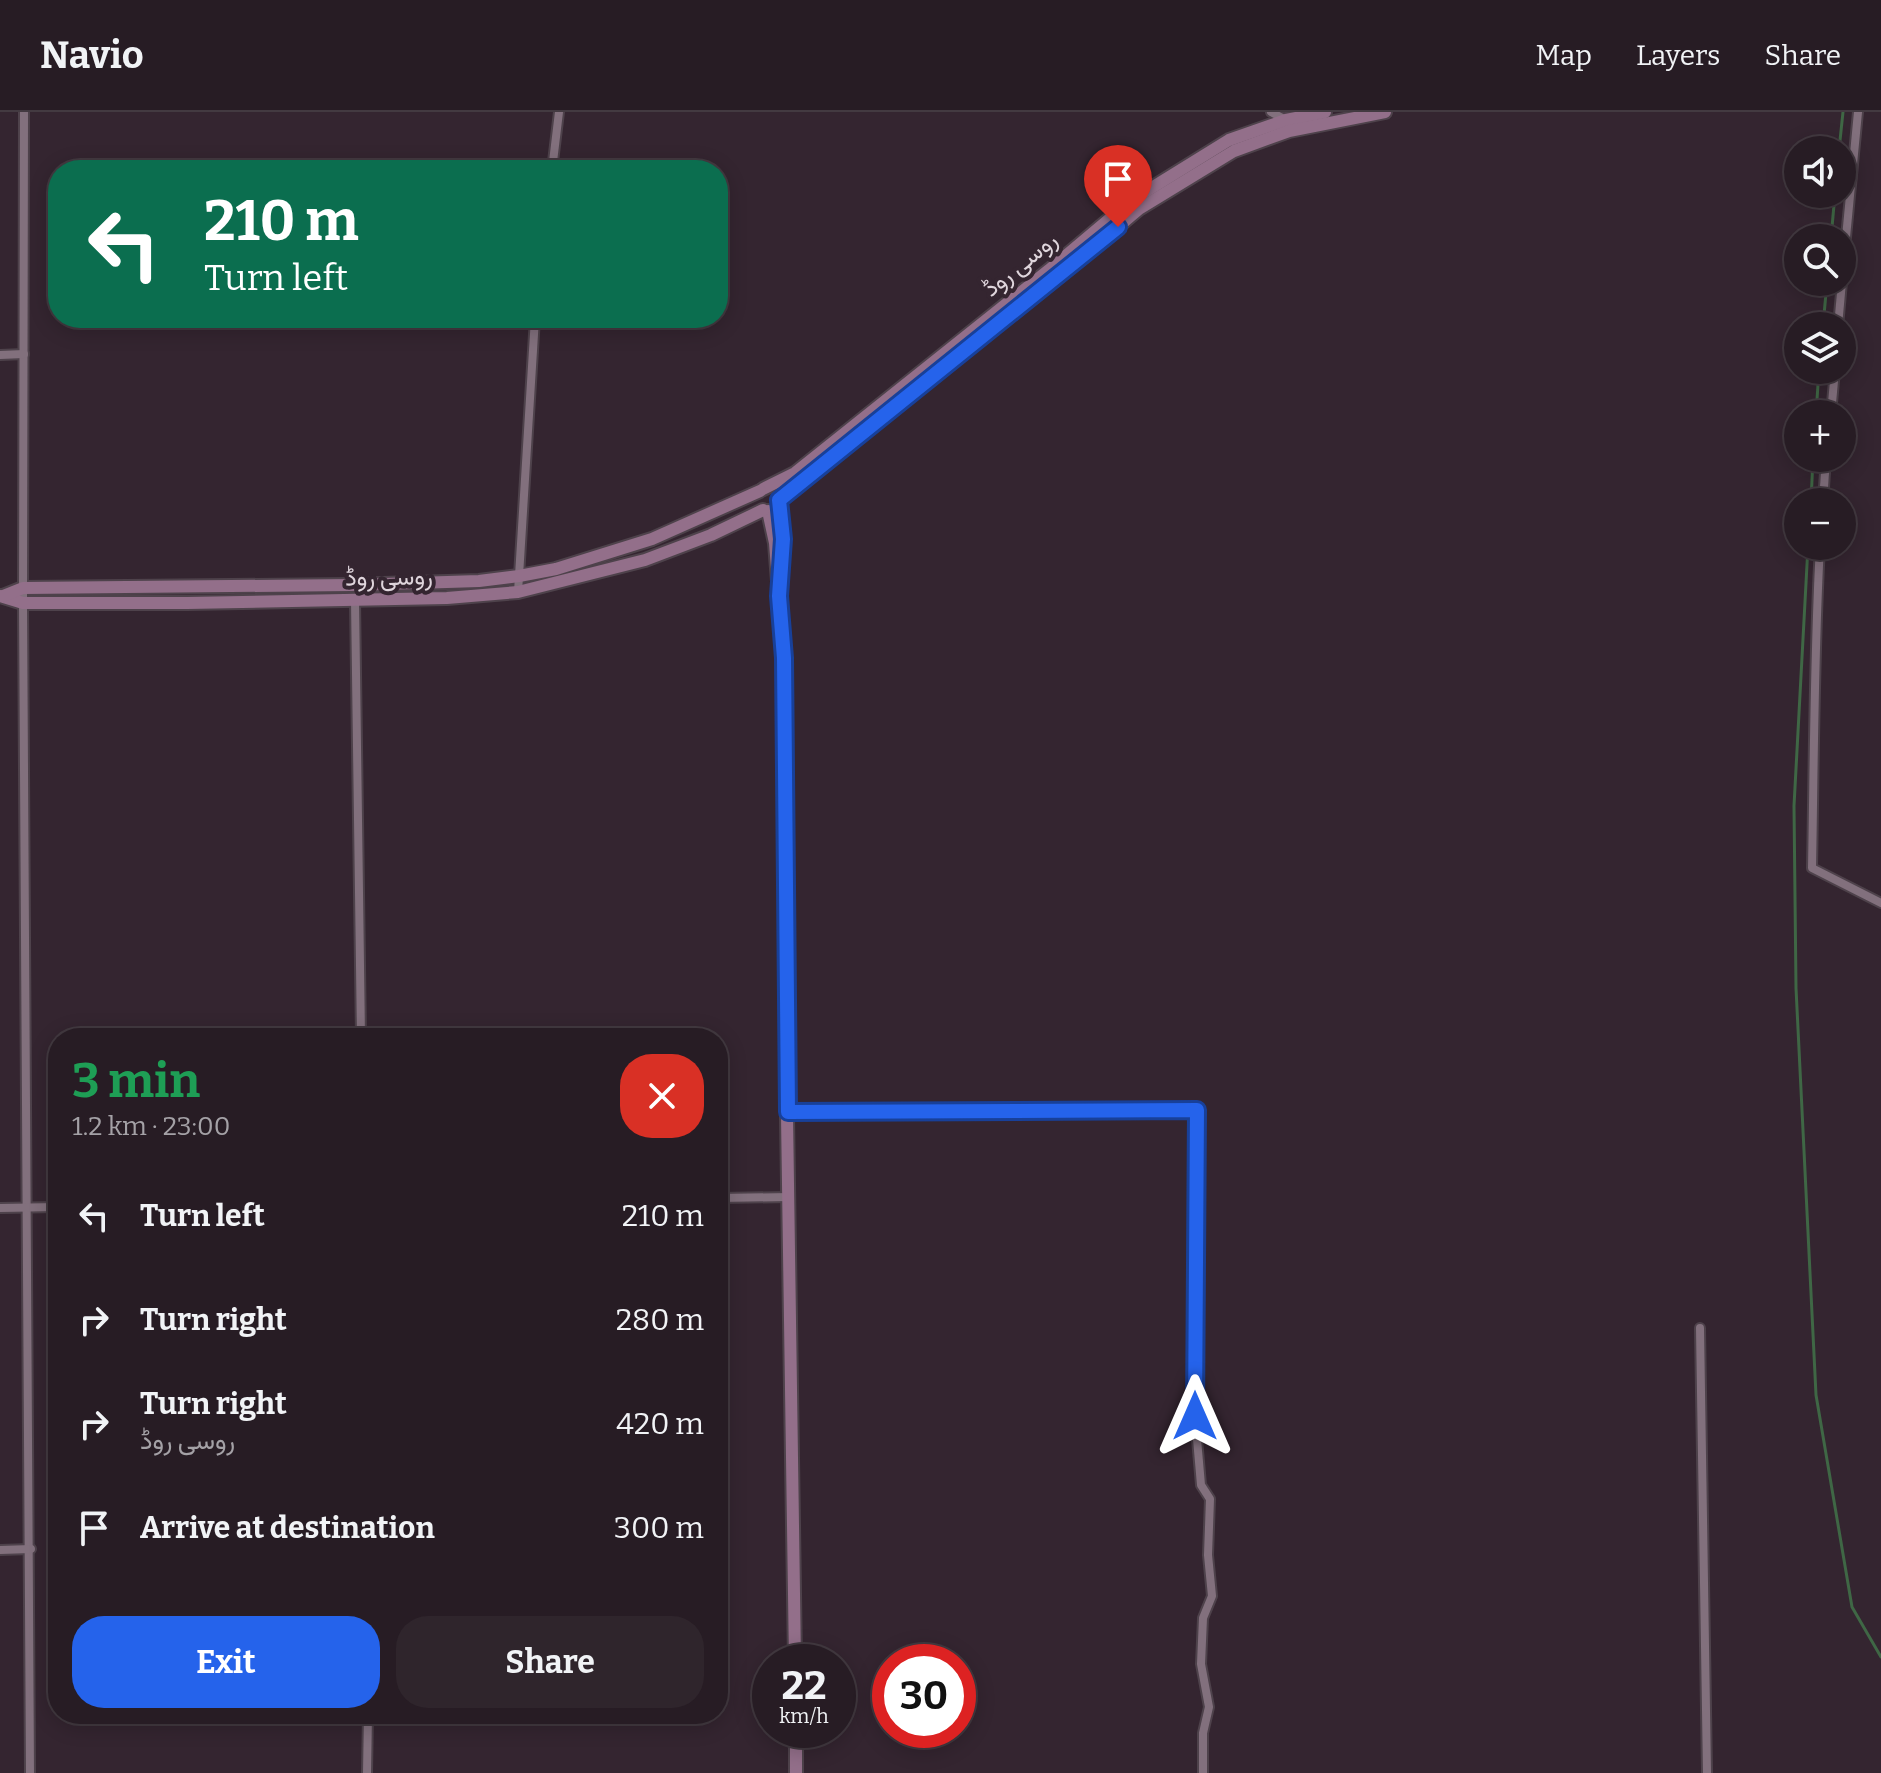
<!DOCTYPE html>
<meta charset="utf-8">
<style>
:root{--surface:#271c24;--page:#2f252c;--text:#f1f3f6;--muted:#a4a1a6;--line:#433a41;--accent:#2563eb}
body{margin:0;font-family:Bitter,Vazirmatn,serif;background:var(--page);color:var(--text);height:100vh;display:flex;flex-direction:column;font-size:30px;white-space:nowrap}
*{box-sizing:border-box;margin:0}
p{font-size:26px;color:var(--muted)}
.icon{flex:none;width:44px;height:44px;fill:none;stroke:currentColor;stroke-width:2;stroke-linecap:round;stroke-linejoin:round}
.map{position:relative;flex:1;overflow:hidden}
.panel{position:absolute;left:48px;top:916px;width:680px;height:696px;display:flex;flex-direction:column;background:var(--surface);border-radius:32px;box-shadow:0 4px 20px #0003,0 0 0 2px var(--line)}
.panel>*{flex:none}
.guide{position:absolute;left:48px;top:48px;width:680px;height:168px;border-radius:32px;box-shadow:0 4px 20px #0003,0 0 0 2px var(--line);background:#0b6e4f;color:#fff;overflow:hidden}
.controls{position:absolute;left:1784px;top:24px;display:grid;gap:16px}
.controls a{display:grid;place-items:center;width:72px;height:72px;border-radius:50%;background:var(--surface);box-shadow:0 4px 20px #0003,0 0 0 2px var(--line);font-size:40px}
.speed{position:absolute;left:752px;top:1532px;display:flex;gap:16px;font-size:40px;font-weight:700;text-align:center}
.speed>*{display:grid;place-content:center;width:104px;height:104px;border-radius:50%;background:var(--surface);box-shadow:0 4px 20px #0003,0 0 0 2px var(--line);line-height:1}
.speed small{font-size:20px;font-weight:400}
.speed .limit{border:12px solid #d22;background:#fff;color:#111}
.pin{position:absolute;display:grid;place-items:center;width:68px;height:68px;color:#fff;margin:-82px -34px;border-radius:50% 50% 50% 0;rotate:-45deg;box-shadow:0 0 8px #0007}
.pin .icon{rotate:45deg}
.me{position:absolute;width:88px;margin:-44px;rotate:0deg;stroke-linejoin:round;filter:drop-shadow(0 0 6px #0008)}
.turn{display:flex;align-items:center;gap:28px;height:168px;padding:0 24px;font-size:36px}
.turn .icon{width:104px;height:104px;stroke-width:2.5}
.turn b{display:block;font-size:56px;line-height:68px}
.round{display:grid;place-items:center;flex:none;width:84px;height:84px;border-radius:32px;background:var(--page)}
.summary{display:flex;align-items:center;justify-content:space-between;height:136px;padding:0 24px}
h1{font-size:48px;font-weight:700;line-height:60px;color:#1e9e55}
.cta{display:flex;gap:16px;margin-top:auto;padding:16px 24px}
.cta a{flex:1;height:92px;border-radius:32px;background:var(--accent);color:#fff;font-size:32px;font-weight:700;line-height:92px;text-align:center}
.cta a+a{background:var(--page);color:var(--text)}
ul{padding:0;list-style:none}
li{display:flex;align-items:center;gap:24px;height:104px;padding:0 24px}
li div{flex:1}
li b{display:block;font-size:30px}
li em{font-style:normal}
header{display:flex;align-items:center;gap:48px;box-sizing:border-box;height:112px;padding:0 40px;background:var(--surface);border-bottom:2px solid var(--line)}
header strong{font-size:38px}
nav{display:flex;gap:44px;margin-inline-start:auto;font-size:28px}
.map>svg:first-child{display:block}
.lines{fill:none;stroke-linecap:round;stroke-linejoin:round}
.stream{stroke:#3f6745;stroke-width:3}
.street-casing{stroke:#4e424b;stroke-width:12}
.secondary-casing{stroke:#4e424b;stroke-width:16}
.street{stroke:#82707d;stroke-width:8}
.secondary{stroke:#936f8a;stroke-width:12}
.route-casing{stroke:#184099;stroke-width:20}
.route{stroke:#2563eb;stroke-width:14}
.labels{text-anchor:middle;dominant-baseline:central;stroke-width:8;stroke-linejoin:round;paint-order:stroke}
.street-label{font-size:24px;fill:#dfd5dc;stroke:#342530}
</style>
<header>
<strong>Navio</strong>
<nav><a>Map</a><a>Layers</a><a>Share</a></nav>
</header>
<div class="map">
<svg width="1881" height="1661" viewBox="0 0 1881 1661">
<rect width="100%" height="100%" fill="#342530"/>
<g class="lines">
<!-- stream -->
<g class="stream">
<polyline points="1839,38 1843,0"/>
<polyline points="1831,126 1835,82"/>
<polyline points="1823,214 1827,170"/>
<polyline points="1816,302 1819,258"/>
<polyline points="1811,390 1813,346"/>
<polyline points="1808,434 1794,694 1796,876 1816,1283 1852,1495 1881,1545"/>
</g>
<!-- street casing -->
<g class="street-casing">
<g id="street">
<polyline points="24,0 23,491 30,1661"/>
<polyline points="1271,0 1286,8"/>
<polyline points="552,58 559,0"/>
<polyline points="1842,167 1858,0"/>
<polyline points="1838,214 1842,170"/>
<polyline points="0,243 24,242"/>
<polyline points="1831,302 1835,258"/>
<polyline points="1823,390 1826,346"/>
<path d="M1820 434C1814 541 1814 649 1812 756L1881 791"/>
<polyline points="518,480 535,206"/>
<polyline points="355,488 361,926"/>
<polyline points="788,1000 1197,998 1195,1304 1201,1373 1210,1387 1208,1443 1212,1484 1203,1506 1201,1552 1209,1595 1203,1621 1203,1661"/>
<polyline points="718,1086 790,1085"/>
<polyline points="0,1096 58,1095"/>
<polyline points="1700,1216 1707,1661"/>
<polyline points="0,1438 31,1437"/>
<polyline points="367,1661 368,1602"/>
</g>
</g>
<!-- secondary casing -->
<g class="secondary-casing">
<g id="secondary">
<polyline points="763,377 795,361 1049,158 1132,88 1229,28 1286,8 1325,0"/>
<polyline points="779,388 1056,167 1139,97 1234,39 1289,19 1385,0"/>
<polyline points="778,392 783,427 782,445"/>
<polyline points="768,399 775,431 784,546 786,935 795,1550"/>
<polyline points="0,484 23,491 187,491 447,486 518,480 645,448 711,423 763,398"/>
<polyline points="3,484 23,476 351,473 479,469 519,464 556,457 652,427 760,379"/>
<polyline points="796,1618 796,1661"/>
</g>
</g>
<!-- street -->
<use href="#street" class="street"/>
<!-- secondary -->
<use href="#secondary" class="secondary"/>
</g>
<g class="lines">
<!-- route casing -->
<g class="route-casing">
<polyline id="route" points="1118,115 779,388 783,427 779,484 784,546 788,1000 1197,998 1195,1304"/>
</g>
<!-- route -->
<use href="#route" class="route"/>
</g>
<g class="labels">
<!-- street labels -->
<g class="street-label">
<text transform="translate(1020 152) rotate(-39)">روسی روڈ</text>
<text transform="translate(389 465) rotate(-1)">روسی روڈ</text>
</g>
</g>
</svg>
<div class="controls">
<a><svg class="icon" aria-label="sound" viewBox="0 0 24 24"><path d="M4 9h4l5-4v14l-5-4H4zM17 9q2 3 0 6"/></svg></a>
<a><svg class="icon" aria-label="search" viewBox="0 0 24 24"><circle cx="10" cy="10" r="6"/><path d="M15 15l6 6"/></svg></a>
<a><svg class="icon" aria-label="layers" viewBox="0 0 24 24"><path d="M12 4l9 5-9 5-9-5zM3 14l9 5 9-5"/></svg></a>
<a>+</a>
<a>−</a>
</div>
<div class="speed"><div>22<small>km/h</small></div><div class="limit">30</div></div>
<div class="pin" style="left:1118px;top:115px;background:#d93025"><svg class="icon" aria-label="arrive" viewBox="0 0 24 24"><path d="M6 21V4h12l-3 4 3 4H6"/></svg></div>
<svg class="me" style="left:1195px;top:1304px" viewBox="-20 -20 40 40"><path d="M0-17L14 15 0 8-14 15z" fill="#2563eb" stroke="#fff" stroke-width="4"/></svg>
<div class="guide">
<div class="turn"><svg class="icon" aria-label="left" viewBox="0 0 24 24"><path d="M17 20v-9H6M10 6l-5 5 5 5"/></svg><div><b>210 m</b>Turn left</div></div>
</div>
<section class="panel">
<div class="summary"><div><h1>3 min</h1><p>1.2 km · 23:00</p></div><a class="round" style="background:#d93025;color:#fff"><svg class="icon" aria-label="close" viewBox="0 0 24 24"><path d="M6 6l12 12M18 6L6 18"/></svg></a></div>
<ul>
<li><svg class="icon" aria-label="left" viewBox="0 0 24 24"><path d="M17 20v-9H6M10 6l-5 5 5 5"/></svg><div><b>Turn left</b></div><em>210 m</em></li>
<li><svg class="icon" aria-label="right" viewBox="0 0 24 24"><path d="M7 20v-9h11M14 6l5 5-5 5"/></svg><div><b>Turn right</b></div><em>280 m</em></li>
<li><svg class="icon" aria-label="right" viewBox="0 0 24 24"><path d="M7 20v-9h11M14 6l5 5-5 5"/></svg><div><b>Turn right</b><p>روسی روڈ</p></div><em>420 m</em></li>
<li><svg class="icon" aria-label="arrive" viewBox="0 0 24 24"><path d="M6 21V4h12l-3 4 3 4H6"/></svg><div><b>Arrive at destination</b></div><em>300 m</em></li>
</ul>
<div class="cta"><a>Exit</a><a>Share</a></div>
</section>
</div>
